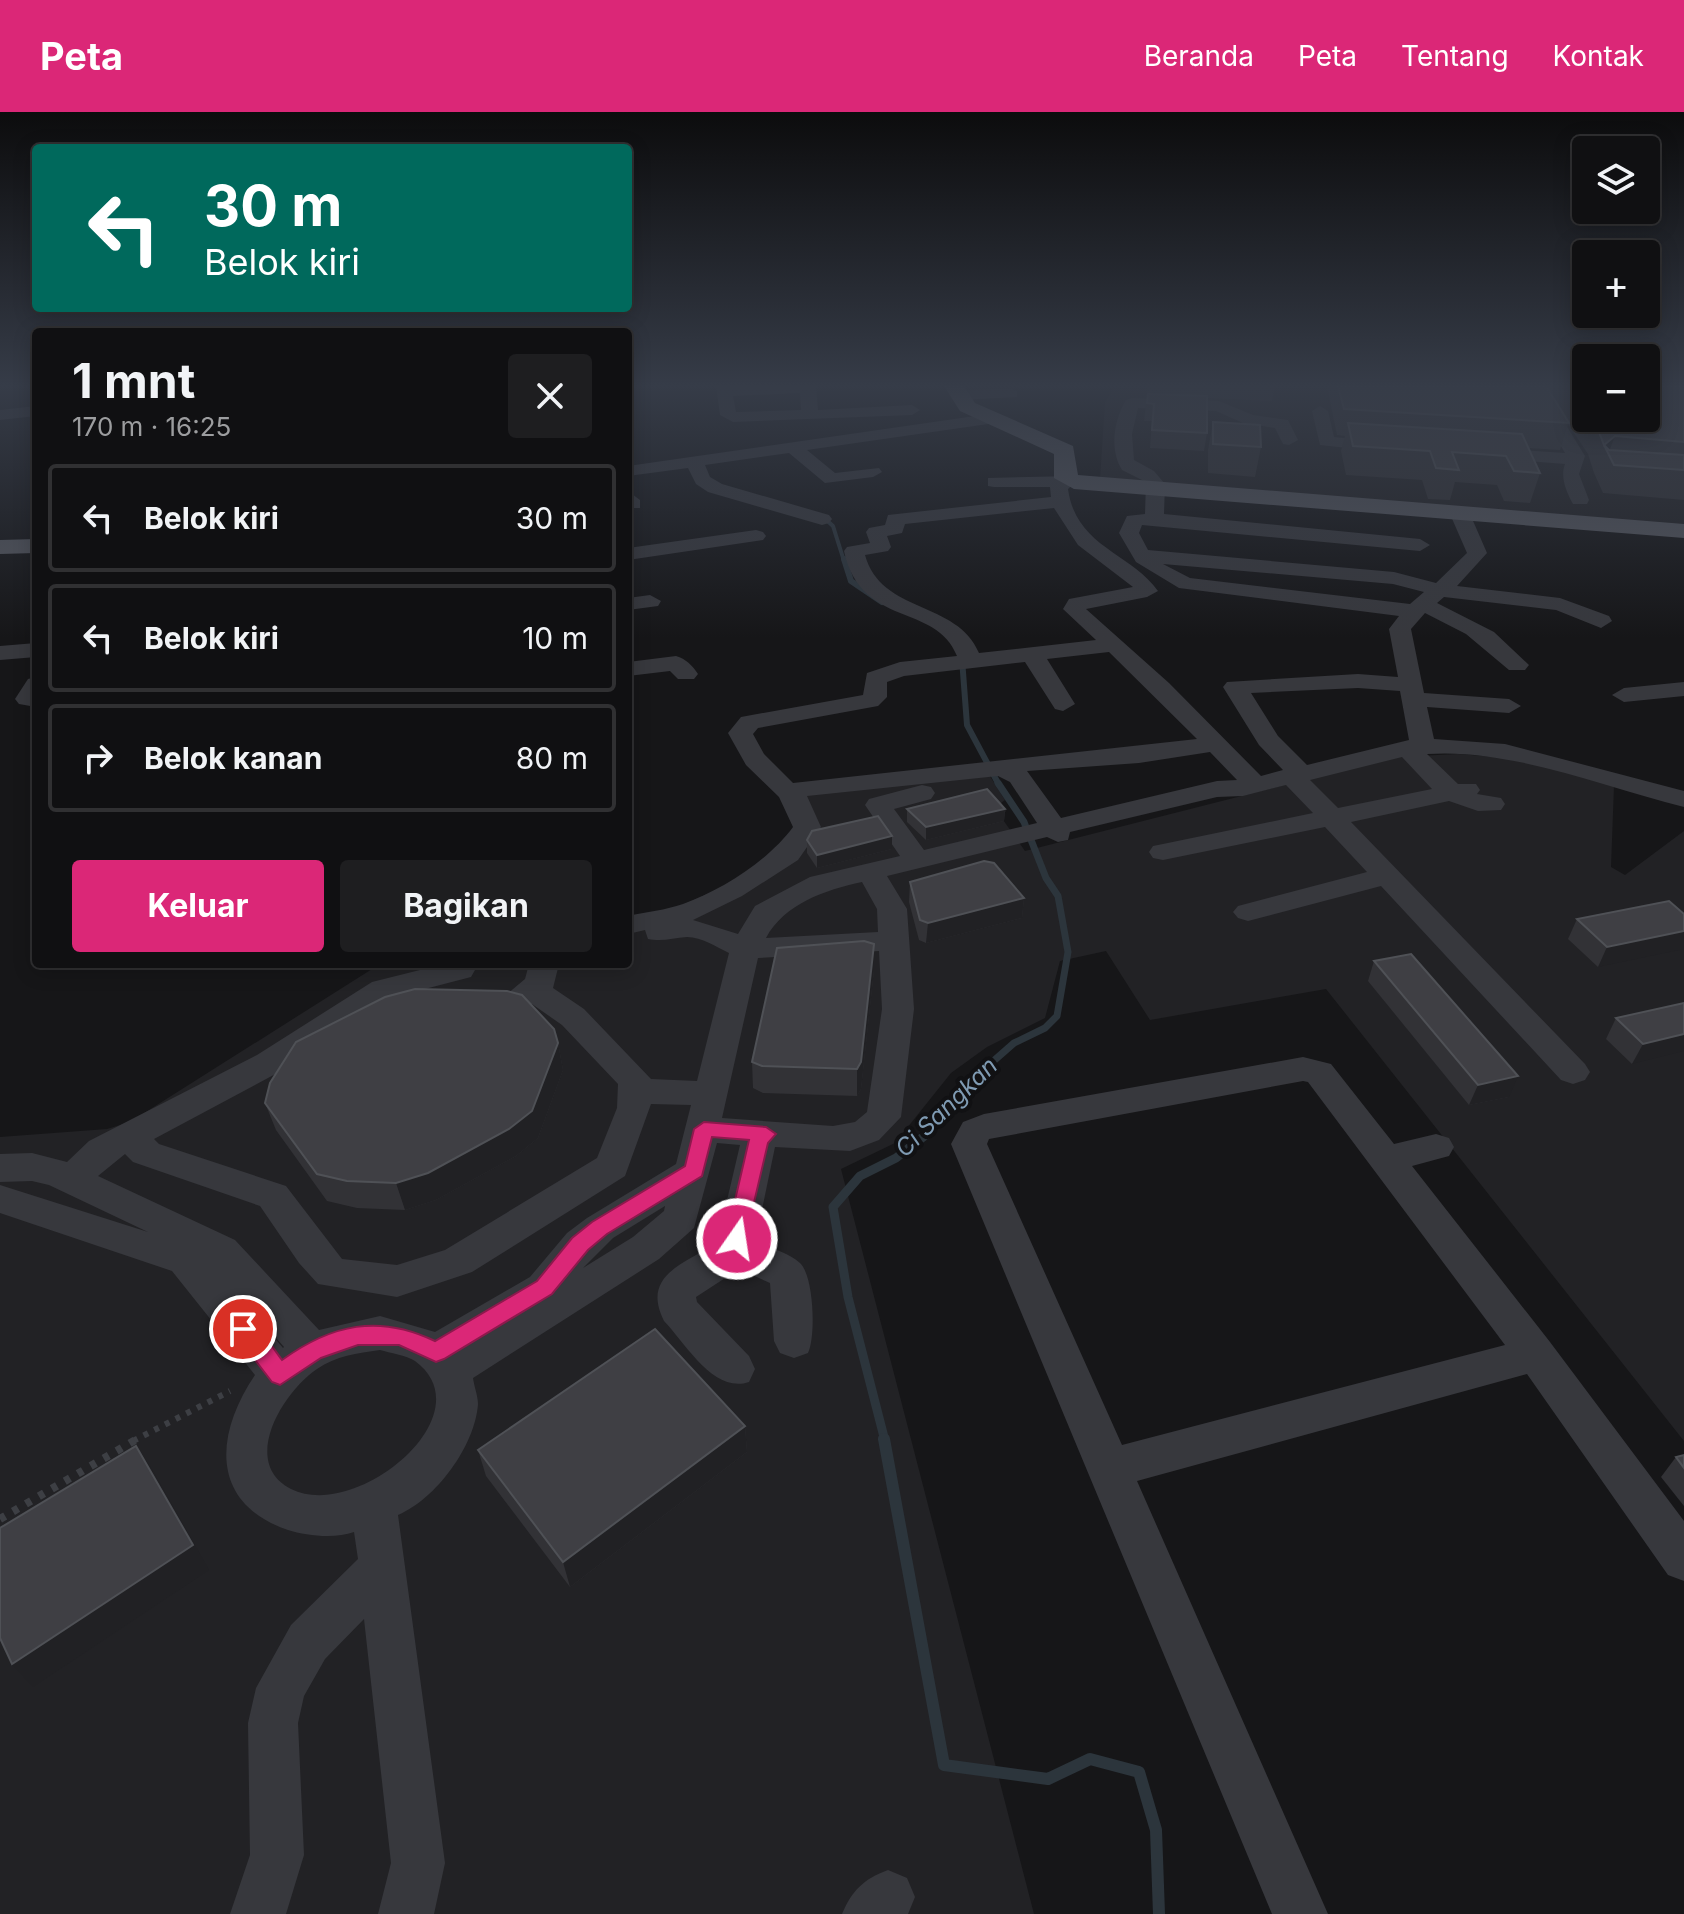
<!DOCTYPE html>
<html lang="id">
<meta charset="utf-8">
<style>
:root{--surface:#101012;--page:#1e1e20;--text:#f1f3f6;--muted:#9c9d9f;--line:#303032;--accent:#db2777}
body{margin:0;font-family:Inter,sans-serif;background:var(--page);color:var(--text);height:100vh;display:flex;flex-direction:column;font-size:30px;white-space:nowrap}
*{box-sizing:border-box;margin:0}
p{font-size:26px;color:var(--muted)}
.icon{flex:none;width:44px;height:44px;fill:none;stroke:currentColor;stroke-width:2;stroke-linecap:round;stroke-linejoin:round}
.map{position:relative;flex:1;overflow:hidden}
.drawer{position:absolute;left:32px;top:216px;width:600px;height:640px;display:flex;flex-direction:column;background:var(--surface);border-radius:8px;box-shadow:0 4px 20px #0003,0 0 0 2px var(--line)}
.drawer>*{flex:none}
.banner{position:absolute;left:32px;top:32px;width:600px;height:168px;border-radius:8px;box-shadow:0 4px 20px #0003,0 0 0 2px var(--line);background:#00695c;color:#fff;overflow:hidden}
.buttons{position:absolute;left:1572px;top:24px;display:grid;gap:16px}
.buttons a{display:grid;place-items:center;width:88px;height:88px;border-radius:8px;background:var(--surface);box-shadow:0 4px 20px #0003,0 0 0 2px var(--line);font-size:40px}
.pin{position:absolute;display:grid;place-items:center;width:68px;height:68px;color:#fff;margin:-34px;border:4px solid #fff;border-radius:50%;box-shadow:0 2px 8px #0007}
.me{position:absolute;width:88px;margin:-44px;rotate:13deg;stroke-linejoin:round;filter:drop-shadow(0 0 6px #0008)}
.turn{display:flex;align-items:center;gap:28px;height:168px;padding:0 40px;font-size:36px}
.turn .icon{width:104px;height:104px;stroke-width:2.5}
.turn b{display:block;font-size:56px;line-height:68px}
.round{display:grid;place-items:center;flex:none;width:84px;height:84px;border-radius:8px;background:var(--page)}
.headline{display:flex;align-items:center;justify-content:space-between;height:136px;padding:0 40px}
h1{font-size:48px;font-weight:700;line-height:60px}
.primary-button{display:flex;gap:16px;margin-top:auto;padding:16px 40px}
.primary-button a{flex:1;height:92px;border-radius:8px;background:var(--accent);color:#fff;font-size:32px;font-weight:700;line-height:92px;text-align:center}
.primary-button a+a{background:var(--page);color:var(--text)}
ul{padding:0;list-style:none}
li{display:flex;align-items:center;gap:24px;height:108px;margin:0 16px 12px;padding:0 24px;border:4px solid var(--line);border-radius:8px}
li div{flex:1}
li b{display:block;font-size:30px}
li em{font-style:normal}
header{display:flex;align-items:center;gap:48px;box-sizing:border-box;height:112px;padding:0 40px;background:var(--accent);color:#fff}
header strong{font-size:38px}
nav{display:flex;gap:44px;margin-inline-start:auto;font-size:28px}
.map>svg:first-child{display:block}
.built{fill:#222225}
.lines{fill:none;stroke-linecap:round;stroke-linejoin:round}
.stream-far4{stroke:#2c353c;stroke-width:4}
.stream-far3{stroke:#2c353c;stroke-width:6}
.stream-far2{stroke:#2c353c;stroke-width:7}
.stream-far1{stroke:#2c353c;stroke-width:9}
.stream{stroke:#2c353c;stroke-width:12}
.path-far1{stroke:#3d3f44;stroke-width:6;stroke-dasharray:5 7;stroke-linecap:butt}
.path{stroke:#3d3f44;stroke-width:8;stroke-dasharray:6 9;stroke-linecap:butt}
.minor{fill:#37383d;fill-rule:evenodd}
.major{fill:#53555c;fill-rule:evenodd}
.wall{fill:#323236}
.shaded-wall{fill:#212124}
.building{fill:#3f3f44;stroke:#4f5156;stroke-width:2}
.route{fill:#db2777;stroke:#8e194d;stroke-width:2}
.labels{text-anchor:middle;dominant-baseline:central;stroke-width:8;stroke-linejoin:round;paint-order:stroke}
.water-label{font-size:24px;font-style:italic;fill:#7f9bb3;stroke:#111113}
</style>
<header>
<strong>Peta</strong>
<nav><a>Beranda</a><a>Peta</a><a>Tentang</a><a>Kontak</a></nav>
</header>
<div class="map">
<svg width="1684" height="1802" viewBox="0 0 1684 1802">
<rect width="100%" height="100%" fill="#161618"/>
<!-- built -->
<g class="built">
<polygon points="1115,274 1586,274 1586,306 1646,306 1684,274 1684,417 1100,367 1105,290"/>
<polygon points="1458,642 1522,647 1614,674 1611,755 1625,763 1684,719 1684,1329 1326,877 1150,908 1106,839 1060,849 1045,906 987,935 951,961 895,1031 841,1057 1034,1802 0,1802 0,1025 107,1017 130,1010 380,852 628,852 628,817 793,744 796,683 986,658 1005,688 1001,691 1006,699 1001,705 1025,739 1395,645"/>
</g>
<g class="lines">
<!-- stream-far4 -->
<polyline class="stream-far4" points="823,405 833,414 844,449"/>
<!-- stream-far3 -->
<g class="stream-far3">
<polyline points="844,447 851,469 882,490"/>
<polyline points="962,547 967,613 999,673"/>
</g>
<!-- stream-far2 -->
<polyline class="stream-far2" points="981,960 1014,931 1045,916 1057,904 1068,840 1058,784 1046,766 1024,710 998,671"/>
<!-- stream-far1 -->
<polyline class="stream-far1" points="885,1329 848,1185 833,1095 860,1064 896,1046 927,1022 959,980 984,958"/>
<!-- stream -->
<polyline class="stream" points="884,1327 944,1653 1048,1667 1090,1647 1139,1660 1156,1718 1159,1802"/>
<!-- path-far1 -->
<polyline class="path-far1" points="133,1329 230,1279"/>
<!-- path -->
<polyline class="path" points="0,1407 137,1327"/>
<!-- minor -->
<g class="minor">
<path d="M716 274H816L818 298 912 293 920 298 912 303 733 310 720 303ZM800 281 801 298 736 300 733 284Z"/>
<path d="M1526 274H1542L1585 344 1579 362 1589 388 1587 392H1573C1566 379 1560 365 1565 352L1490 346 1481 341 1490 336 1565 341Z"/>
<polygon points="1011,277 1017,279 1017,285 959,288 951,283 959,278"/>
<path d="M1132 286 1219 289 1253 303 1288 308 1298 328 1289 333 1283 332 1275 316 1243 311 1216 299 1138 296 1132 322 1134 348 1154 359 1165 372 1164 402 1420 427 1430 433 1420 439 1142 413 1139 421 1148 438 1394 460 1436 471 1467 441 1450 402 1460 396 1470 402 1487 441 1457 474 1560 486 1609 504 1612 509 1601 516 1556 498 1444 485 1437 491 1494 520 1529 553 1525 558H1509L1466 522 1425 501 1411 517 1424 581 1509 587 1521 594 1509 601 1427 595 1434 627 1505 632 1684 679V695C1604 675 1510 636 1427 642L1458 672H1476L1480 678 1477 682 1501 686 1505 692 1501 698 1478 699 1449 689 1351 710 1585 952 1590 960 1585 968 1573 972 1561 968 1381 774 1248 809 1238 806 1233 800 1238 794 1367 760 1325 715 1163 748 1153 746 1149 740 1153 734 1163 732 1313 701 1286 673 1243 684 1217 685 1070 720 1068 728 1058 730 1047 725 887 764 907 797 914 897 901 1005 879 1028 850 1039 775 1035 755 1131C771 1136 788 1140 800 1151 814 1164 816 1225 808 1241L794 1246 780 1241 774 1229 770 1171 739 1157 696 1185 697 1190 749 1244 755 1257 749 1270C714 1282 686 1232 664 1209 641 1163 684 1152 717 1131L740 1033 717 1031 694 1116 659 1147 473 1266C474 1274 478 1284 478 1292 475 1334 436 1387 398 1403L445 1751 434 1802H378L391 1751 364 1507 325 1547 304 1584 298 1611 304 1743 286 1802H230L250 1743 248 1611 256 1576 291 1513 358 1447 354 1420C335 1427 307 1424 288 1418 209 1391 215 1322 255 1263L172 1159 0 1101V1073L148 1120 49 1073 32 1069 0 1070V1042L32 1041 67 1050 89 1029 257 943 372 870 444 852H472L475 858 471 865 394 885 281 959 154 1027 159 1032 286 1074 342 1147 397 1153 445 1138 597 1046 617 996 618 972 562 913 532 892 517 897 506 894 501 887 525 867 529 852H559L553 876 584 897 651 967 697 969 729 841C716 835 702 825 687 825 673 826 662 830 648 827L645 818 628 822V804C646 800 666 798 683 792 722 778 769 748 793 715L779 685 746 653 728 621 741 605 863 583 867 561 900 550 957 544C936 490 861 517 844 439L847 435 870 431 866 420 869 416 885 413 888 403 1051 385 1050 375H994L988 374V366L1074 364 1077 368 1068 377C1076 435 1130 440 1158 479L1147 485 1086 497 1169 571 1261 664 1283 658 1259 633 1223 575 1227 570 1358 562 1398 565 1389 517 1399 504 1179 476 1136 450 1119 421 1127 404 1145 402 1146 370 1122 358C1109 337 1114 308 1126 288ZM1054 396 1078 433 1133 475 1069 487 1063 497 1096 528 979 541C957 488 881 502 865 443L888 439 891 435 887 424 902 421 905 412ZM1163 452 1393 472 1424 480 1410 492 1190 466ZM1109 540 1197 627 793 671 764 642 753 622 758 616 878 594 887 585V570L904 564 1025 550 1055 597 1063 599 1075 592 1047 547ZM1358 576 1400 579 1409 628 1307 653 1278 624 1251 581ZM1210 640 1237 668 1217 669 1061 706 1027 659 1139 651ZM1402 645 1432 677 1338 696 1310 668ZM998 664 1010 670 1037 711 924 738 894 697 931 687 935 681 931 675 922 673 869 687 865 693 900 744 810 765 755 794 738 822 693 808 742 784 798 748 821 715 807 684ZM862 770 877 797 878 820 766 826C784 792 825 778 862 770ZM879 839 882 897 867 1000 855 1010 833 1014 722 1006 758 846ZM651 992 691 993 676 1052 587 1106 567 1121 530 1165 435 1220 380 1204 319 1218 235 1128 98 1064 125 1042 133 1050 260 1094 299 1151 318 1172 397 1185 472 1160 625 1064ZM665 1094 664 1099 633 1125 583 1156 613 1126ZM239 1184 284 1235 283 1236ZM380 1238C390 1241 406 1243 415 1249 487 1302 357 1410 291 1377 239 1350 284 1279 317 1257 336 1244 357 1241 380 1238Z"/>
<polygon points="36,294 36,304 0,308 0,298"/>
<polygon points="1320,294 1328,299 1334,325 1384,330 1393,335 1384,340 1320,333 1312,299"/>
<polygon points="989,302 997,307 995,311 807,338 835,361 879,356 882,360 873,365 825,371 789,341 705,353 710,365 722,372 829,403 832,407 829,411 822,413 708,380 696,372 688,356 628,364 628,354"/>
<polygon points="628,379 640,388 640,396 628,396"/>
<polygon points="756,418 763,420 766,424 763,428 628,448 628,436"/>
<polygon points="650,483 661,489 658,494 628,498 628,486"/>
<polygon points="36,531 36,545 0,548 0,534"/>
<path d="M676 544C686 547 692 553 698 562L694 567H678L670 559 628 564V550Z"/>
<polygon points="36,565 36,595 19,592 15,587 28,567"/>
<polygon points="1684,570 1684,584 1624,590 1612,583 1624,576"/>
<path d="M1303 945 1331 952 1394 1032 1436 1022 1449 1026 1454 1035 1449 1044 1412 1054 1550 1230 1684 1409V1469L1668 1463 1527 1262 1137 1369 1328 1802H1272L951 1032 963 1010 984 1002ZM1303 969 1308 970 1505 1233 1122 1333 987 1032 989 1027Z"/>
<path d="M888 1758 907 1766 915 1785 908 1802H842C852 1778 864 1767 888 1758Z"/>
</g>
<!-- major -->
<g class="major">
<polygon points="944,274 964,274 975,291 1073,334 1078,363 1684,412 1684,426 1074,377 1054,366 1054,342 960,299"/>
<polygon points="36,427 36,441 0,442 0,428"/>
</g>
</g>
<!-- wall -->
<g class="wall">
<polygon points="1148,274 1275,274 1272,289 1207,286 1207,321 1204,339 1150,336 1152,309 1144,309"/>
<polygon points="1327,274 1586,274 1586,306 1646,306 1684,274 1684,388 1603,381 1594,361 1588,342 1568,312 1560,338 1528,336 1540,361 1530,391 1504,389 1497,373 1455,370 1450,388 1428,387 1422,368 1346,363 1341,339 1345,324 1337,323"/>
<polygon points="1213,310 1261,335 1255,365 1208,361 1208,338"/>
<polygon points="907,697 1005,697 1004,709 926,728 907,710"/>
<polygon points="892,724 892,737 817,756 807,741 807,728"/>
<polygon points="910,770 1024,786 1022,806 926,831 919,828 909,790"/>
<polygon points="1684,802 1598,855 1568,827 1577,807"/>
<polygon points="874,832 874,858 861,977 857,984 763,981 753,976 752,950"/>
<polygon points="1374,849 1509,985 1469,993 1368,869"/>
<polygon points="1684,891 1632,952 1606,927 1616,906"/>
<polygon points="558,931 563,958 538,1026 516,1044 436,1088 405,1098 357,1096 327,1089 276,1018 265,991"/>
<polygon points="745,1314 747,1340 570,1475 486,1364 478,1338"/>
<polygon points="1684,1343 1684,1394 1661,1365 1676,1345"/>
</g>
<!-- shaded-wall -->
<g class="shaded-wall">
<polygon points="1615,324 1608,342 1604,333 1594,361 1604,333"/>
<polygon points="1005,697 1004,709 926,728 926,715"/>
<polygon points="892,724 892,737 817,756 817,743"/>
<polygon points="1024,786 1022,806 926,831 928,811"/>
<polygon points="1684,819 1684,837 1598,855 1607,835"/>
<polygon points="874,832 874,858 861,977 857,984 857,957"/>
<polygon points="1684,922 1684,939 1632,952 1643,932"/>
<polygon points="558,931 563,958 538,1026 516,1044 436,1088 405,1098 396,1071"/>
<polygon points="1518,964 1509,985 1469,993 1478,973"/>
<polygon points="745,1314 747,1340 570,1475 563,1450"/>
<polygon points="136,1334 153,1359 209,1458 33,1575 12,1552"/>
</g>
<!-- building -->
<g class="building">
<polygon points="1338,274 1546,274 1569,311 1344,297"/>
<polygon points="1569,274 1586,274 1586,299"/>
<polygon points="1646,274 1684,274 1684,330 1615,324 1604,333 1597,315 1591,306 1646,306"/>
<polygon points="1148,282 1207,284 1207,321 1152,318 1154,292 1147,291"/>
<polygon points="1213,310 1260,313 1261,335 1213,332"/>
<polygon points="1348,311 1522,322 1540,361 1514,359 1506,344 1452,340 1459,358 1436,356 1430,339 1353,334"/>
<polygon points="1604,333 1609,338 1684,343 1684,358 1614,353"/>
<polygon points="987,677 1005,697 926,715 907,697"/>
<polygon points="878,704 892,724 817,743 807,728 812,719"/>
<polygon points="984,749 994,751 1024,786 928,811 920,808 910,770"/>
<polygon points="1669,789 1684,802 1684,819 1607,835 1577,807"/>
<polygon points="864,829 874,832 861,950 857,957 762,954 752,950 777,836"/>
<polygon points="1411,842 1518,964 1478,973 1374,849"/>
<polygon points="415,877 507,879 522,883 554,917 558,931 532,999 509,1017 428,1061 396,1071 347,1069 317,1062 265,991 270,971 296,930 385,885"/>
<polygon points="1684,891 1684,922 1643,932 1616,906"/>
<polygon points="655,1217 745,1314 563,1450 478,1338"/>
<polygon points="136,1334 193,1433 12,1552 0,1526 0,1416"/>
<polygon points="1684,1343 1684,1356 1676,1345"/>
</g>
<!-- sky -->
<linearGradient id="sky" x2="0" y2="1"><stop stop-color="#0c0c0d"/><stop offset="0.52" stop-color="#363c48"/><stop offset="1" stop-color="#363c48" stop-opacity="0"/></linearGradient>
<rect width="1684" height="526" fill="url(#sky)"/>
<!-- route -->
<path class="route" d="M704 1010 766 1015 776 1022 768 1031 744 1133H729L726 1127 749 1028 712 1025 702 1064 607 1122 588 1138 552 1182 444 1247 436 1250 399 1233H358L321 1246 280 1273 272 1270 231 1217 235 1210C255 1203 271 1234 282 1248 332 1212 379 1202 435 1229L537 1169 572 1126 592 1110 685 1054 694 1017Z"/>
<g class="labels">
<!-- water labels -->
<g class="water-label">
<text transform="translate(946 995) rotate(-44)">Ci Sangkan</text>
</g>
</g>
</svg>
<div class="buttons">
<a><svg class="icon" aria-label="layers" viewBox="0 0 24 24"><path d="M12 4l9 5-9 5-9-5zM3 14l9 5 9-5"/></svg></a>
<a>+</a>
<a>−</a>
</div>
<div class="pin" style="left:243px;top:1217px;background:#d93025"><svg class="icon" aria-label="arrive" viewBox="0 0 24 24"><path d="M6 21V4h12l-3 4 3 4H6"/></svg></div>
<svg class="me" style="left:737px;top:1127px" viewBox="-20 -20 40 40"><circle r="17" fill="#db2777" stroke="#fff" stroke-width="3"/><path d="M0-11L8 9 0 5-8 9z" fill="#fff"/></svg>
<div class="banner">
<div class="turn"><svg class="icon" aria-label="left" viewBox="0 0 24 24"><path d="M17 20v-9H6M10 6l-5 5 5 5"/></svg><div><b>30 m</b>Belok kiri</div></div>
</div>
<section class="drawer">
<div class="headline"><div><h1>1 mnt</h1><p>170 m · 16:25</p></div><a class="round"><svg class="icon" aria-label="close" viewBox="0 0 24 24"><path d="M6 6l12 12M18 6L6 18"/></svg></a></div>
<ul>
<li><svg class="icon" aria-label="left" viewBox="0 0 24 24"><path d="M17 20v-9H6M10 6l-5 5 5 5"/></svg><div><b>Belok kiri</b></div><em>30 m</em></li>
<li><svg class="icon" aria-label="left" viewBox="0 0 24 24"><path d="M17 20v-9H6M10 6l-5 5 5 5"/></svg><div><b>Belok kiri</b></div><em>10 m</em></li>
<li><svg class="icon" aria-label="right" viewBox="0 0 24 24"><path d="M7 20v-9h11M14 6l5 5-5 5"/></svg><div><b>Belok kanan</b></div><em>80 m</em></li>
</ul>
<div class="primary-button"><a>Keluar</a><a>Bagikan</a></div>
</section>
</div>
